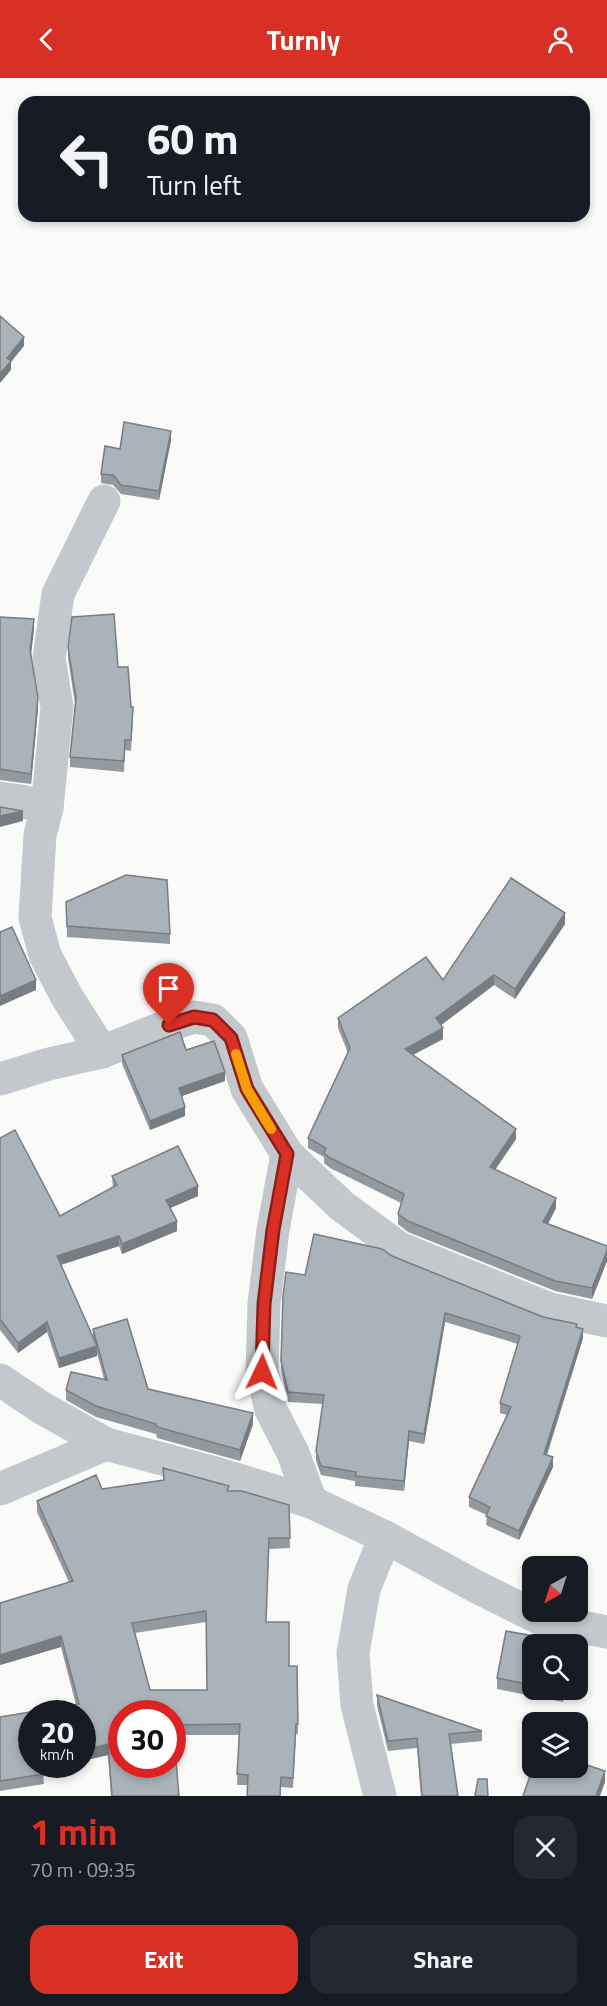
<!DOCTYPE html>
<meta charset="utf-8">
<style>
:root{--surface:#171b24;--page:#242831;--text:#f1f3f6;--muted:#9ea1a6;--accent:#d93025}
body{margin:0;font-family:"Titillium Web",sans-serif;background:var(--page);color:var(--text);height:100vh;display:flex;flex-direction:column;font-size:22px;white-space:nowrap}
*{box-sizing:border-box;margin:0}
p{font-size:20px;color:var(--muted)}
.icon{flex:none;width:33px;height:33px;fill:none;stroke:currentColor;stroke-width:2;stroke-linecap:round;stroke-linejoin:round}
.map{position:relative;height:1718px;overflow:hidden}
.drawer{display:flex;flex-direction:column;background:var(--surface);flex:1}
.drawer>*{flex:none}
.guide{position:absolute;left:18px;top:18px;width:572px;height:126px;border-radius:18px;box-shadow:0 3px 9px #0003;background:#171b24;color:var(--text);overflow:hidden}
.needle{width:39px;rotate:219deg}
.tools{position:absolute;left:522px;top:1478px;display:grid;gap:12px}
.tools a{display:grid;place-items:center;width:66px;height:66px;border-radius:12px;background:var(--surface);box-shadow:0 3px 9px #0003;font-size:30px}
.speed{position:absolute;left:18px;top:1622px;display:flex;gap:12px;font-size:30px;font-weight:700;text-align:center}
.speed>*{display:grid;place-content:center;width:78px;height:78px;border-radius:50%;background:var(--surface);box-shadow:0 3px 9px #0003;line-height:1}
.speed small{font-size:15px;font-weight:400}
.speed .limit{border:9px solid #d22;background:#fff;color:#111}
.pin{position:absolute;display:grid;place-items:center;width:51px;height:51px;color:#fff;margin:-62px -26px;border-radius:50% 50% 50% 0;rotate:-45deg;box-shadow:0 0 6px #0007}
.pin .icon{rotate:45deg}
.me{position:absolute;width:66px;margin:-33px;rotate:2deg;stroke-linejoin:round;filter:drop-shadow(0 0 4px #0008)}
.turn{display:flex;align-items:center;gap:21px;height:126px;padding:0 30px;font-size:27px}
.turn .icon{width:78px;height:78px;stroke-width:2.5}
.turn b{display:block;font-size:42px;line-height:51px}
.round{display:grid;place-items:center;flex:none;width:63px;height:63px;border-radius:18px;background:var(--page)}
.overview{display:flex;align-items:center;justify-content:space-between;height:102px;padding:0 30px}
h1{font-size:36px;font-weight:700;line-height:45px;color:var(--accent)}
.cta{display:flex;gap:12px;margin-top:auto;padding:12px 30px}
.cta a{flex:1;height:69px;border-radius:18px;background:var(--accent);color:#fff;font-size:24px;font-weight:700;line-height:69px;text-align:center}
.cta a+a{background:var(--page);color:var(--text)}
header{display:flex;justify-content:space-between;align-items:center;height:78px;padding:0 30px;background:var(--accent);color:#fff;font-size:27px;font-weight:700}
.map>svg:first-child{display:block}
.lines{fill:none;stroke-linecap:round;stroke-linejoin:round}
.street{stroke:#c3c8cc;stroke-width:33}
.wall{fill:#929a9f;fill-rule:evenodd}
.shaded-wall{fill:#777d82}
.building{fill:#aab3b9;stroke:#777d82;stroke-width:1.5;fill-rule:evenodd}
.route-casing{stroke:#8d1f18;stroke-width:15}
.route{stroke:#d93025;stroke-width:10}
.slow{stroke:#f59e0b;stroke-width:10}
</style>
<header><svg class="icon" aria-label="back" viewBox="0 0 24 24"><path d="M15 5l-7 7 7 7"/></svg>Turnly<svg class="icon" aria-label="person" viewBox="0 0 24 24"><circle cx="12" cy="8" r="4"/><path d="M4 21q1-7 8-7t8 7"/></svg></header>
<div class="map">
<svg width="607" height="1718" viewBox="0 0 607 1718">
<rect width="100%" height="100%" fill="#fafaf8"/>
<g class="lines">
<!-- street -->
<g class="street">
<polyline points="0,720 21,723 47,730"/>
<polyline points="102,974 67,919 45,877 35,840 40,757 47,730 57,629 49,580 58,516 104,423"/>
<polyline points="0,1001 49,986 102,974 169,947 194,939 213,942 231,960 247,1011 287,1076 342,1128 399,1170 550,1231 607,1243"/>
<polyline points="287,1076 273,1152 264,1226 262,1294 271,1332 293,1375 311,1424"/>
<polyline points="0,1302 42,1330 106,1366 219,1396 311,1424 385,1459 475,1508 541,1541 607,1554"/>
<polyline points="0,1411 106,1366"/>
<polyline points="380,1718 357,1627 353,1575 364,1511 385,1459"/>
</g>
</g>
<!-- wall -->
<g class="wall">
<polygon points="171,362 159,422 121,416 113,407 101,405 101,396 120,371"/>
<polygon points="0,539 34,551 31,577 38,630 31,706 0,702"/>
<polygon points="68,569 118,589 131,629 133,640 131,673 125,672 124,694 70,689 70,679 75,626 68,580"/>
<polygon points="66,824 170,856 170,866 67,859"/>
<polygon points="565,846 515,921 494,907 441,947 443,961 413,977 516,1061 495,1092 556,1130 548,1146 607,1168 607,1183 592,1221 555,1213 408,1154 398,1146 398,1136 401,1125 330,1090 324,1085 324,1079 308,1070 308,1060 348,975 338,950 338,940 443,902"/>
<polygon points="186,972 225,1003 182,1018 185,1038 150,1052 122,986 122,977"/>
<polygon points="0,1060 60,1138 113,1110 112,1098 198,1118 170,1130 177,1153 122,1176 119,1168 61,1187 93,1259 93,1251 148,1311 253,1346 240,1383 157,1360 156,1356 96,1339 66,1322 66,1312 104,1301 97,1275 97,1278 59,1290 47,1254 18,1275 0,1252"/>
<polygon points="392,1178 543,1239 577,1249 583,1260 547,1377 553,1389 519,1462 486,1447 487,1437 469,1429 469,1419 507,1337 500,1335 500,1325 518,1266 445,1244 424,1366 409,1363 404,1413 355,1408 355,1403 321,1397 316,1383 316,1373 323,1326 288,1324 281,1292 283,1218 305,1197"/>
<path d="M163 1390 229 1413 289 1427 290 1470 269 1471 266 1544 289 1588H297L298 1656H296L293 1710 281 1709 280 1718H247L248 1707H237L239 1657H174L179 1718H111L108 1677 82 1683V1635L43 1694 44 1706 0 1713V1639L76 1627 61 1569 0 1587V1525L69 1504 37 1434V1423L102 1411 163 1402ZM206 1544 207 1612H150L135 1555Z"/>
<polygon points="532,1566 532,1611 565,1611 563,1624 497,1611 497,1600"/>
<polygon points="377,1617 482,1653 482,1663 451,1666 458,1718 421,1718 417,1670 388,1673 377,1628"/>
</g>
<!-- shaded-wall -->
<g class="shaded-wall">
<polygon points="24,259 24,268 11,284 11,292 0,305 0,296 7,280"/>
<polygon points="171,353 171,362 159,422 159,413"/>
<polygon points="34,541 34,551 30,583 30,572"/>
<polygon points="38,619 38,630 31,706 31,696"/>
<polygon points="23,733 23,743 0,749 0,738"/>
<polygon points="565,835 565,846 515,921 515,911"/>
<polygon points="494,897 494,907 436,951 436,940"/>
<polygon points="36,902 36,912 0,928 0,918"/>
<polygon points="443,950 443,961 405,981 405,971"/>
<polygon points="225,994 225,1003 179,1019 179,1010"/>
<polygon points="185,1029 185,1038 150,1052 150,1043"/>
<polygon points="516,1051 516,1061 490,1099 490,1089"/>
<polygon points="198,1108 198,1118 166,1132 166,1122"/>
<polygon points="556,1120 556,1130 543,1155 543,1144"/>
<polygon points="177,1143 177,1153 122,1176 122,1166"/>
<polygon points="119,1158 119,1168 57,1188 57,1178"/>
<polygon points="607,1173 607,1183 592,1221 592,1210"/>
<polygon points="445,1235 445,1244 424,1366 424,1356"/>
<polygon points="47,1244 47,1254 18,1275 18,1265"/>
<polygon points="583,1251 583,1260 544,1385 544,1376"/>
<polygon points="97,1268 97,1278 59,1290 59,1280"/>
<polygon points="253,1335 253,1346 240,1383 240,1372"/>
<polygon points="409,1353 409,1363 404,1413 404,1403"/>
<polygon points="553,1379 553,1389 519,1462 519,1453"/>
<polygon points="61,1558 61,1569 0,1587 0,1577"/>
<polygon points="563,1611 565,1611 563,1624"/>
<polygon points="108,1666 108,1677 82,1683 82,1673"/>
<polygon points="42,1686 72,1686 42,1694"/>
<polygon points="605,1693 605,1704 600,1718 596,1718"/>
</g>
<!-- building -->
<g class="building">
<polygon points="0,238 24,259 7,280 11,283 0,296"/>
<polygon points="124,344 171,353 159,413 121,407 113,397 101,396 105,368 120,371"/>
<polygon points="114,536 118,589 128,589 131,629 133,629 131,662 125,662 124,683 70,679 76,620 68,569 72,539"/>
<polygon points="0,539 34,541 30,572 38,619 31,696 0,691"/>
<polygon points="0,729 23,733 0,738"/>
<polygon points="126,797 167,802 170,856 67,848 66,824"/>
<polygon points="511,800 565,835 515,911 494,897 436,940 443,950 405,971 516,1051 490,1089 556,1120 543,1144 607,1168 607,1173 592,1210 555,1203 408,1143 398,1136 404,1116 330,1080 324,1075 326,1070 308,1060 350,970 338,940 426,879 443,902"/>
<polygon points="12,849 36,902 0,918 0,854"/>
<polygon points="180,954 186,972 214,963 225,994 179,1010 185,1029 150,1043 122,977"/>
<polygon points="15,1052 60,1138 117,1107 112,1098 178,1068 198,1108 166,1122 177,1143 122,1166 119,1158 57,1178 97,1268 59,1280 47,1244 18,1265 0,1241 0,1060"/>
<polygon points="314,1156 382,1171 392,1178 543,1239 577,1246 576,1249 583,1251 544,1376 553,1379 519,1453 486,1438 490,1429 469,1419 511,1329 500,1325 520,1258 445,1235 424,1356 409,1353 404,1403 355,1398 356,1394 321,1388 316,1373 324,1317 288,1314 281,1283 283,1218 286,1194 305,1197"/>
<polygon points="127,1241 148,1311 253,1335 240,1372 157,1349 156,1346 96,1328 66,1312 71,1294 107,1302 93,1251"/>
<path d="M163 1390 229 1408 227 1413H242L289 1427 290 1460H269L266 1544H289V1588H297L298 1646H296L293 1700 281 1699 280 1718H247L248 1697 237 1696 240 1646 173 1647 179 1718H112L108 1666 82 1673V1635H32V1686H42L44 1696 0 1703V1639L79 1626 61 1558 0 1577V1525L73 1503 37 1423 96 1397 102 1411 164 1402ZM206 1533 207 1612H150L132 1545ZM122 1635H172V1686H122Z"/>
<polygon points="506,1553 572,1565 572,1566 532,1566 532,1607 497,1600"/>
<polygon points="550,1611 563,1611 563,1613"/>
<polygon points="377,1617 482,1653 449,1656 458,1718 422,1718 417,1660 388,1663"/>
<polygon points="578,1684 605,1693 596,1718 523,1718 533,1689 578,1689"/>
<polygon points="478,1701 487,1701 488,1718 475,1718"/>
</g>
<g class="lines">
<!-- route casing -->
<g class="route-casing">
<polyline id="route" points="169,947 194,939 213,942 231,960 247,1011 287,1076 273,1152 264,1226 262,1294"/>
</g>
<!-- route -->
<use href="#route" class="route"/>
<!-- slow -->
<polyline class="slow" points="236,976 247,1011 271,1051"/>
</g>
</svg>
<div class="tools">
<a><svg class="needle" viewBox="-14 -14 28 28"><path d="M0-13l5 13h-10z" fill="#e53935"/><path d="M0 13l5-13h-10z" fill="#9ea1a6"/></svg></a>
<a><svg class="icon" aria-label="search" viewBox="0 0 24 24"><circle cx="10" cy="10" r="6"/><path d="M15 15l6 6"/></svg></a>
<a><svg class="icon" aria-label="layers" viewBox="0 0 24 24"><path d="M12 4l9 5-9 5-9-5zM3 14l9 5 9-5"/></svg></a>
</div>
<div class="speed"><div>20<small>km/h</small></div><div class="limit">30</div></div>
<div class="pin" style="left:169px;top:947px;background:#d93025"><svg class="icon" aria-label="arrive" viewBox="0 0 24 24"><path d="M6 21V4h12l-3 4 3 4H6"/></svg></div>
<svg class="me" style="left:262px;top:1294px" viewBox="-20 -20 40 40"><path d="M0-17L14 15 0 8-14 15z" fill="#d93025" stroke="#fff" stroke-width="4"/></svg>
<div class="guide">
<div class="turn"><svg class="icon" aria-label="left" viewBox="0 0 24 24"><path d="M17 20v-9H6M10 6l-5 5 5 5"/></svg><div><b>60 m</b>Turn left</div></div>
</div>
</div>
<section class="drawer">
<div class="overview"><div><h1>1 min</h1><p>70 m · 09:35</p></div><a class="round"><svg class="icon" aria-label="close" viewBox="0 0 24 24"><path d="M6 6l12 12M18 6L6 18"/></svg></a></div>
<div class="cta"><a>Exit</a><a>Share</a></div>
</section>
